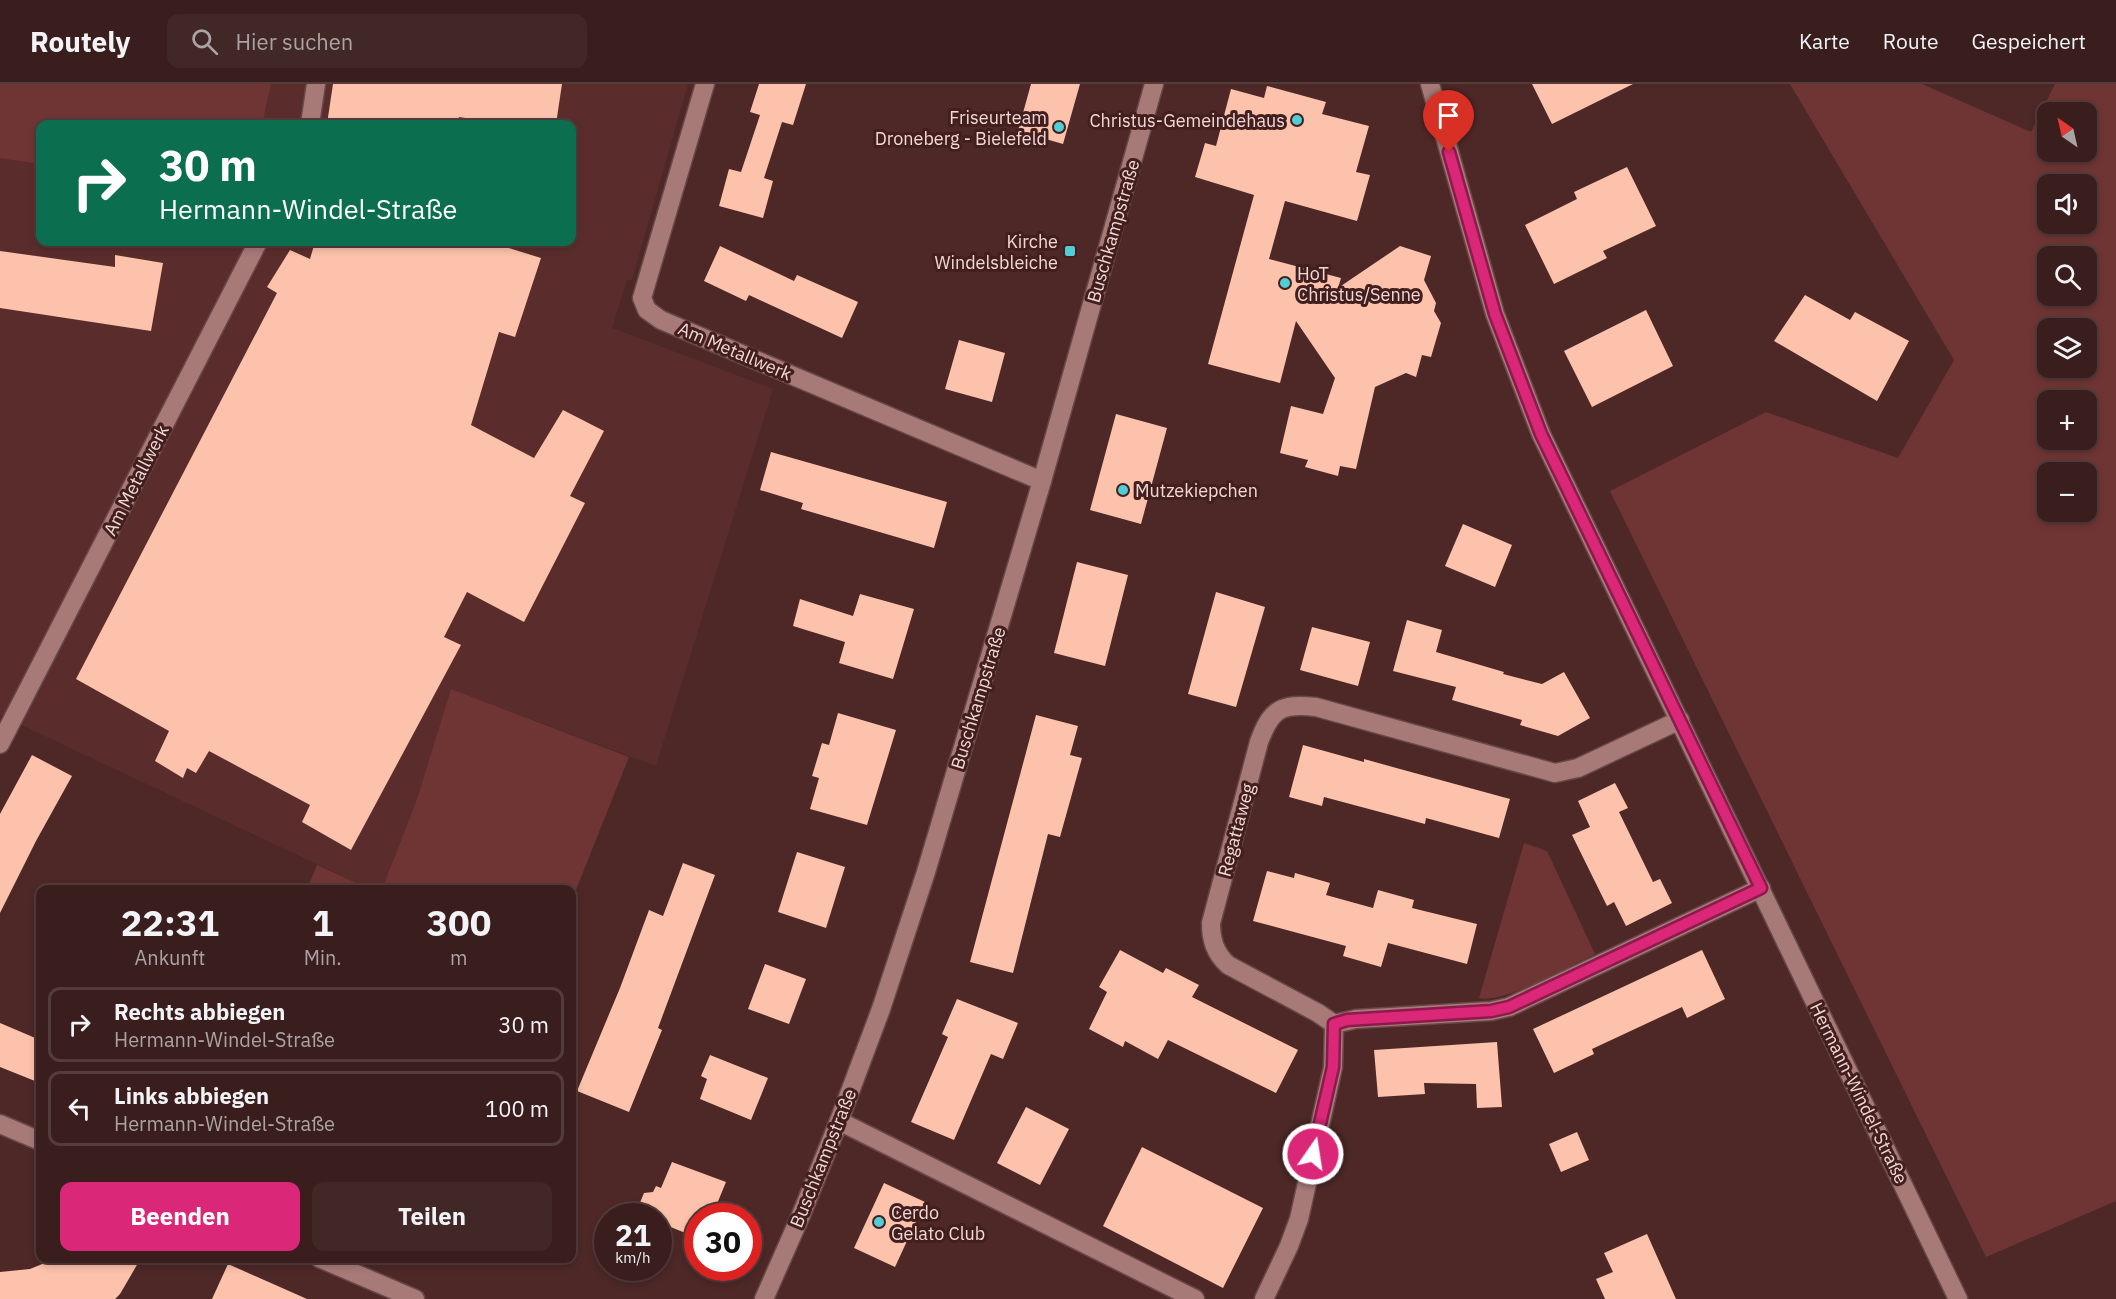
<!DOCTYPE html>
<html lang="de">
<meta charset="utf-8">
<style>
:root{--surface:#3a1e1d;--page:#412726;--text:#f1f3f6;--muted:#aba2a4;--line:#543c3b;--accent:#db2777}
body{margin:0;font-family:"IBM Plex Sans",sans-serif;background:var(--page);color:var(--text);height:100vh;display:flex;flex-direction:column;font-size:22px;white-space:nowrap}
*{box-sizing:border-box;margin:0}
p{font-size:20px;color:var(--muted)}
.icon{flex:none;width:33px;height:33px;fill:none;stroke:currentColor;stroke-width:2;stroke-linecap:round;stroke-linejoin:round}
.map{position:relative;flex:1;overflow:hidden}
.side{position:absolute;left:36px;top:801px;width:540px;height:378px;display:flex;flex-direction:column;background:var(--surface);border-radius:12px;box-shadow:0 3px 9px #0003,0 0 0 2px var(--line)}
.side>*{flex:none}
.banner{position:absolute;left:36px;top:36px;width:540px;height:126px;border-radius:12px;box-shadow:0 3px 9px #0003,0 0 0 2px var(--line);background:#0b6e4f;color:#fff;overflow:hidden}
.needle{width:39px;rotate:326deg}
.buttons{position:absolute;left:2037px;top:18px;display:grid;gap:12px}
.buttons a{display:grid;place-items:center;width:60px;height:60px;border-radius:12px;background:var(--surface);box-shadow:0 3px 9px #0003,0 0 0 2px var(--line);font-size:30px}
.speed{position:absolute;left:594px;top:1119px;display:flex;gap:12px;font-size:30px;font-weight:700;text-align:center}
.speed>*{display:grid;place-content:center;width:78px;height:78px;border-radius:50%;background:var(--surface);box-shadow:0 3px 9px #0003,0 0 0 2px var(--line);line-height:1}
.speed small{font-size:15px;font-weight:400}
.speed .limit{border:9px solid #d22;background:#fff;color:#111}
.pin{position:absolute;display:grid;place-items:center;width:51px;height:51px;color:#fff;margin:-62px -26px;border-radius:50% 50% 50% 0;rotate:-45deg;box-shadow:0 0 6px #0007}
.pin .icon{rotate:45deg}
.me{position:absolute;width:66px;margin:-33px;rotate:13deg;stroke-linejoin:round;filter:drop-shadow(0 0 4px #0008)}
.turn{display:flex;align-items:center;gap:21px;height:126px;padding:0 24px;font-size:27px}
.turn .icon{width:78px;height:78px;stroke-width:2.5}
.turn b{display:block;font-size:42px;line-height:51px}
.eta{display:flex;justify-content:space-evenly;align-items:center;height:102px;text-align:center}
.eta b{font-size:36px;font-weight:700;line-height:42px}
.action{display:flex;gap:12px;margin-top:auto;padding:12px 24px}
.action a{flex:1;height:69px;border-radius:12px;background:var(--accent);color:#fff;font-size:24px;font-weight:700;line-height:69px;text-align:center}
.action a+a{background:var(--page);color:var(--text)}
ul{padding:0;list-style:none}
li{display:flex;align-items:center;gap:18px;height:75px;margin:0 12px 9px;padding:0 12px;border:3px solid var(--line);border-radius:12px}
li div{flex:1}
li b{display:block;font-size:22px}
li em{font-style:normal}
header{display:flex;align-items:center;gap:36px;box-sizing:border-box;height:84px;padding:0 30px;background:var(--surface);border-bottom:2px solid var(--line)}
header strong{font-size:28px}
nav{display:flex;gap:33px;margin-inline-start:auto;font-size:21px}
.search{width:420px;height:54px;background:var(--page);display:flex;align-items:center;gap:15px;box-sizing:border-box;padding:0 21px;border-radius:12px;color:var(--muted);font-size:22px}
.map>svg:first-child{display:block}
.built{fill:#5a2d2c;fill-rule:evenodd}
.green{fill:#6f3534;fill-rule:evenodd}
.building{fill:#fcc2ab}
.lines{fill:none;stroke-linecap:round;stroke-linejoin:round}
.minor-casing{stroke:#674747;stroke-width:21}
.secondary-casing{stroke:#674747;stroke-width:21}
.minor{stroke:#a77a78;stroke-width:18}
.secondary{stroke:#a77a78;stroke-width:18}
.route-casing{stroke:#8e194d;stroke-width:15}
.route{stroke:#db2777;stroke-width:10}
.poi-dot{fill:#52ccd5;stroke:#421e1d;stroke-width:2}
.labels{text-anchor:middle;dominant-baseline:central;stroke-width:6;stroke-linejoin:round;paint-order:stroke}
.poi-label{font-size:18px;fill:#f1d8d7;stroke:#421e1d;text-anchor:end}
.street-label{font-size:18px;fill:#f1d8d7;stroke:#421e1d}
</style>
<header>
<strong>Routely</strong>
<div class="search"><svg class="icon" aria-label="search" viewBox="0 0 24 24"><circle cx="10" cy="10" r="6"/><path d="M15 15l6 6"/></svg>Hier suchen</div>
<nav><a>Karte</a><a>Route</a><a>Gespeichert</a></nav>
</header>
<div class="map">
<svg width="2116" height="1215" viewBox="0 0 2116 1215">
<rect width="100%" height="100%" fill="#4d2827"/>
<!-- built -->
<path class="built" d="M0 0H688L632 196H627L612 244 773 305 656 682 451 605 417 715 382 805H370L0 631ZM40 40H572V158H40Z"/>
<!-- green -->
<g class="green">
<polygon points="0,0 271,0 262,40 40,40 40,80 0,74"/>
<path d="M1790 0H1922L2031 48 2055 0H2116V1117L1986 1173 1610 407 1766 328 1898 374 1954 276ZM2086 28V68H2048V28ZM2048 100H2086V140H2048ZM2048 172H2086V212H2048ZM2086 244V284H2048V244ZM2048 316H2086V356H2048ZM2048 388H2086V428H2048Z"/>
<polygon points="451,605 629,673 572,816 572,806 382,805 417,715"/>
<path d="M1524 759 1547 767 1595 870C1569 882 1505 920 1479 914Z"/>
<polygon points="317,781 370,805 307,805"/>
</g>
<!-- building -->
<g class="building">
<polygon points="333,0 562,0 556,40 504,40 459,33 457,40 327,40"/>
<polygon points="759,0 806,0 793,41 782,38 764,94 773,97 763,134 719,122 729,85 741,88 760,31 750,28"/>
<polygon points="1031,0 1080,0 1063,60 1018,47"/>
<polygon points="1532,0 1633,0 1552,40"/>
<polygon points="1267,2 1326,18 1322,30 1369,42 1356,88 1370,91 1357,137 1285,117 1269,175 1341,194 1338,204 1400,162 1431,172 1424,196 1436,219 1434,227 1441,239 1431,273 1422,271 1416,293 1406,289 1375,303 1356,385 1340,382 1338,392 1305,383 1308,376 1280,369 1291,322 1323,330 1335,294 1296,237 1280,299 1208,280 1254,111 1195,93 1205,59 1216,62 1231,5 1264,14"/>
<polygon points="1627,83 1656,142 1603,167 1607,174 1554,200 1525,141 1577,115 1574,108"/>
<polygon points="315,158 489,158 541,174 515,253 499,248 471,341 534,374 563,326 604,347 570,412 585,419 524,538 467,508 444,553 461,561 351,766 302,738 310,721 209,667 196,689 187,684 183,694 155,677 169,647 76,595 277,209 267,203 290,166 310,175"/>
<polygon points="720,162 794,197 797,191 858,218 842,254 749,211 746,217 704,197"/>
<polygon points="0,167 115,183 115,171 163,179 151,247 0,224"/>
<polygon points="1805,211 1850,236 1855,228 1909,257 1877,317 1774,257"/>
<polygon points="1646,226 1673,282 1592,323 1564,267"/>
<polygon points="959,256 1005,269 992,318 945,305"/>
<polygon points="1116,330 1167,344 1141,440 1090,426"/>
<polygon points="771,368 947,418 934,464 801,425 803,419 760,406"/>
<polygon points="1463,440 1512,461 1495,503 1445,482"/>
<polygon points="1077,478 1128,491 1105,582 1054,569"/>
<polygon points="1216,508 1265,523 1236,623 1188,610"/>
<polygon points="860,510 914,525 893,595 839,579 845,558 793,542 800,515 853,532"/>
<polygon points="1407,536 1442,546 1436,568 1504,588 1503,590 1542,600 1564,588 1590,634 1558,652 1520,641 1522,636 1452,616 1456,603 1393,587"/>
<polygon points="1312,543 1370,558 1358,602 1300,586"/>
<polygon points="838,629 896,646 867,741 810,725 819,694 812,692 822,659 829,661"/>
<polygon points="1036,631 1078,642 1070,671 1082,674 1060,753 1048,750 1013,889 970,878"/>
<polygon points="1303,661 1364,678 1364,675 1400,685 1510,715 1499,754 1426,734 1425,740 1324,713 1322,722 1289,713"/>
<polygon points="32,671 72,692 36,757 0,829 0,730"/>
<polygon points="1615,699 1628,724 1619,728 1653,798 1660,795 1672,819 1626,842 1614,818 1607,822 1572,751 1590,743 1578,717"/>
<polygon points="797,768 845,783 826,844 778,828"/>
<polygon points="683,779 715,791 658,944 662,946 629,1028 577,1007 620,904 649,826 663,832"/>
<polygon points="1267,787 1294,794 1295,789 1330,799 1326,811 1373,824 1378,806 1414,816 1412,824 1477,840 1467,880 1388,859 1381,883 1343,872 1346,862 1253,837"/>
<polygon points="1120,866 1163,889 1166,884 1199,901 1192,913 1298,966 1276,1009 1168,956 1158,975 1125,957 1123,963 1089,945 1107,908 1099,903"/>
<polygon points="1702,866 1725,915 1687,934 1682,923 1592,965 1594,970 1554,989 1533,945"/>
<polygon points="765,880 806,895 789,940 748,925"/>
<polygon points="957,915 1018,939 1003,975 991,970 954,1056 911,1038 948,953 942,950"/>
<polygon points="0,939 40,956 40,999 0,983"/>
<polygon points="1497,958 1502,1023 1477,1024 1476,1000 1424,999 1425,1010 1378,1013 1374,966"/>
<polygon points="710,971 768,994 751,1036 700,1015 707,995 701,992"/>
<polygon points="1026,1023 1069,1045 1040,1101 997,1079"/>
<polygon points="1577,1048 1589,1076 1561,1088 1549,1060"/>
<polygon points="1142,1063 1263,1124 1223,1204 1103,1142"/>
<polygon points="672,1078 726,1098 712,1132 698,1132 698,1154 658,1138 658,1132 647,1132 641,1130 639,1121 644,1109 653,1108 656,1102 661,1104"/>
<polygon points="884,1099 925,1118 895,1183 854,1164"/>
<polygon points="1647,1150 1676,1215 1605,1215 1596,1195 1613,1188 1604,1169"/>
<polygon points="57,1174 141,1174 120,1210 115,1215 0,1215 0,1188 30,1185"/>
<polygon points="228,1180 307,1215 212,1215"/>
</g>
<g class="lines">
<!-- minor casing -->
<g class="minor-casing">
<g id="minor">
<polyline points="705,0 642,214 647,226 661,236 1042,397"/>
<polyline points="1430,0 1495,230 1541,350 1958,1215"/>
<polyline points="310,40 316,0"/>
<polyline points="0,660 258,158"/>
<path d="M1334 940 1318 929 1228 881C1215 869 1211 856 1211 839L1259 658C1271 625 1281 619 1316 623L1555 689 1578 684 1680 636"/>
<polyline points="1334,940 1356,935 1491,927 1509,923 1761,804"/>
<polyline points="839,1037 1195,1215"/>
<polyline points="0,1040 40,1057"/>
<polyline points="319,1174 415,1215"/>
<polyline points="1264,1215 1289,1162 1299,1135 1333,983 1334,940"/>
</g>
</g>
<!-- secondary casing -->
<g class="secondary-casing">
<polyline id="secondary" points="764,1215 801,1131 839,1037 881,925 926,788 1042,397 1154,0"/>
</g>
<!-- minor -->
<use href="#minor" class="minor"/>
<!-- secondary -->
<use href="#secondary" class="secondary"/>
</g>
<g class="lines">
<!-- route casing -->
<g class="route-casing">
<polyline id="route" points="1313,1070 1333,983 1334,940 1347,936 1491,927 1509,923 1761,804 1541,350 1495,230 1449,68"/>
</g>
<!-- route -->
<use href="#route" class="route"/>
</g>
<!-- markers -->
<g class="poi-dot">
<circle cx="1297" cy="36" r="6"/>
<circle cx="1059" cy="43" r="6"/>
<rect x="1064" y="161" width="12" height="12" rx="3"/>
<circle cx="1285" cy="199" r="6"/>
<circle cx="1123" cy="406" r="6"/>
<circle cx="879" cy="1138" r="6"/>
</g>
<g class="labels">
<!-- poi labels -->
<g class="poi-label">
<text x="1047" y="33">Friseurteam<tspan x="1047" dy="21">Droneberg - Bielefeld</tspan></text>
<text x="1285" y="36">Christus-Gemeindehaus</text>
<text x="1058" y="157">Kirche<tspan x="1058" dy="21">Windelsbleiche</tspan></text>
<text x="1297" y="189" text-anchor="start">HoT<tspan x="1297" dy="21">Christus/Senne</tspan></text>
<text x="1135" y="406" text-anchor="start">Mutzekiepchen</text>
<text x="891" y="1128" text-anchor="start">Cerdo<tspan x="891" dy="21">Gelato Club</tspan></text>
</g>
<!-- street labels -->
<g class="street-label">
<text transform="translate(1113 147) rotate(-74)">Buschkampstraße</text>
<text transform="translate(735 267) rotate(23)">Am Metallwerk</text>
<text transform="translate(136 396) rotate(-63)">Am Metallwerk</text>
<text transform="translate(978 614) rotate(-73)">Buschkampstraße</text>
<text transform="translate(1236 746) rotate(-75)">Regattaweg</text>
<text transform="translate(1859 1009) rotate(64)">Hermann-Windel-Straße</text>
<text transform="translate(823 1074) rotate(-68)">Buschkampstraße</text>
</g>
</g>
</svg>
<div class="buttons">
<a><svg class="needle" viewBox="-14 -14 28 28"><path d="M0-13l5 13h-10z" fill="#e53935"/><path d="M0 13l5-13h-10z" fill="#aba2a4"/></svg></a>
<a><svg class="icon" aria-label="sound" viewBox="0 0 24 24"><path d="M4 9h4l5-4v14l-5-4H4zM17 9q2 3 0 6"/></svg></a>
<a><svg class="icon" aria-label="search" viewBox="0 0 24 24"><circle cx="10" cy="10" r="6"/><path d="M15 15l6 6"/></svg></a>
<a><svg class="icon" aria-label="layers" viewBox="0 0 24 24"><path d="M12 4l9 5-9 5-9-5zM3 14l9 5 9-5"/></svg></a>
<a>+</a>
<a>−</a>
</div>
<div class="speed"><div>21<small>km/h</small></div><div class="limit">30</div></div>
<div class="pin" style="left:1449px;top:68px;background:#d93025"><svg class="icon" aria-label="arrive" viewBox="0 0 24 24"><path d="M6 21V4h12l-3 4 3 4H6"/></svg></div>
<svg class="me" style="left:1313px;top:1070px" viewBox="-20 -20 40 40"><circle r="17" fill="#db2777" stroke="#fff" stroke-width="3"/><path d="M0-11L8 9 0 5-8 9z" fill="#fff"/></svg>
<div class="banner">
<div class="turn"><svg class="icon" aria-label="right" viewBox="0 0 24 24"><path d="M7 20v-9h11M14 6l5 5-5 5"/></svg><div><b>30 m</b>Hermann-Windel-Straße</div></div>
</div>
<section class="side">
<div class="eta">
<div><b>22:31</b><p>Ankunft</p></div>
<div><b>1</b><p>Min.</p></div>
<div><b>300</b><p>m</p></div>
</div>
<ul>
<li><svg class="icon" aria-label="right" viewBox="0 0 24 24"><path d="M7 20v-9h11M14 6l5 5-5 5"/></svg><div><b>Rechts abbiegen</b><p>Hermann-Windel-Straße</p></div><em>30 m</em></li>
<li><svg class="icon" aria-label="left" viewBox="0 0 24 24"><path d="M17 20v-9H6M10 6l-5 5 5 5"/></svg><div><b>Links abbiegen</b><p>Hermann-Windel-Straße</p></div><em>100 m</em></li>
</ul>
<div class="action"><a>Beenden</a><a>Teilen</a></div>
</section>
</div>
